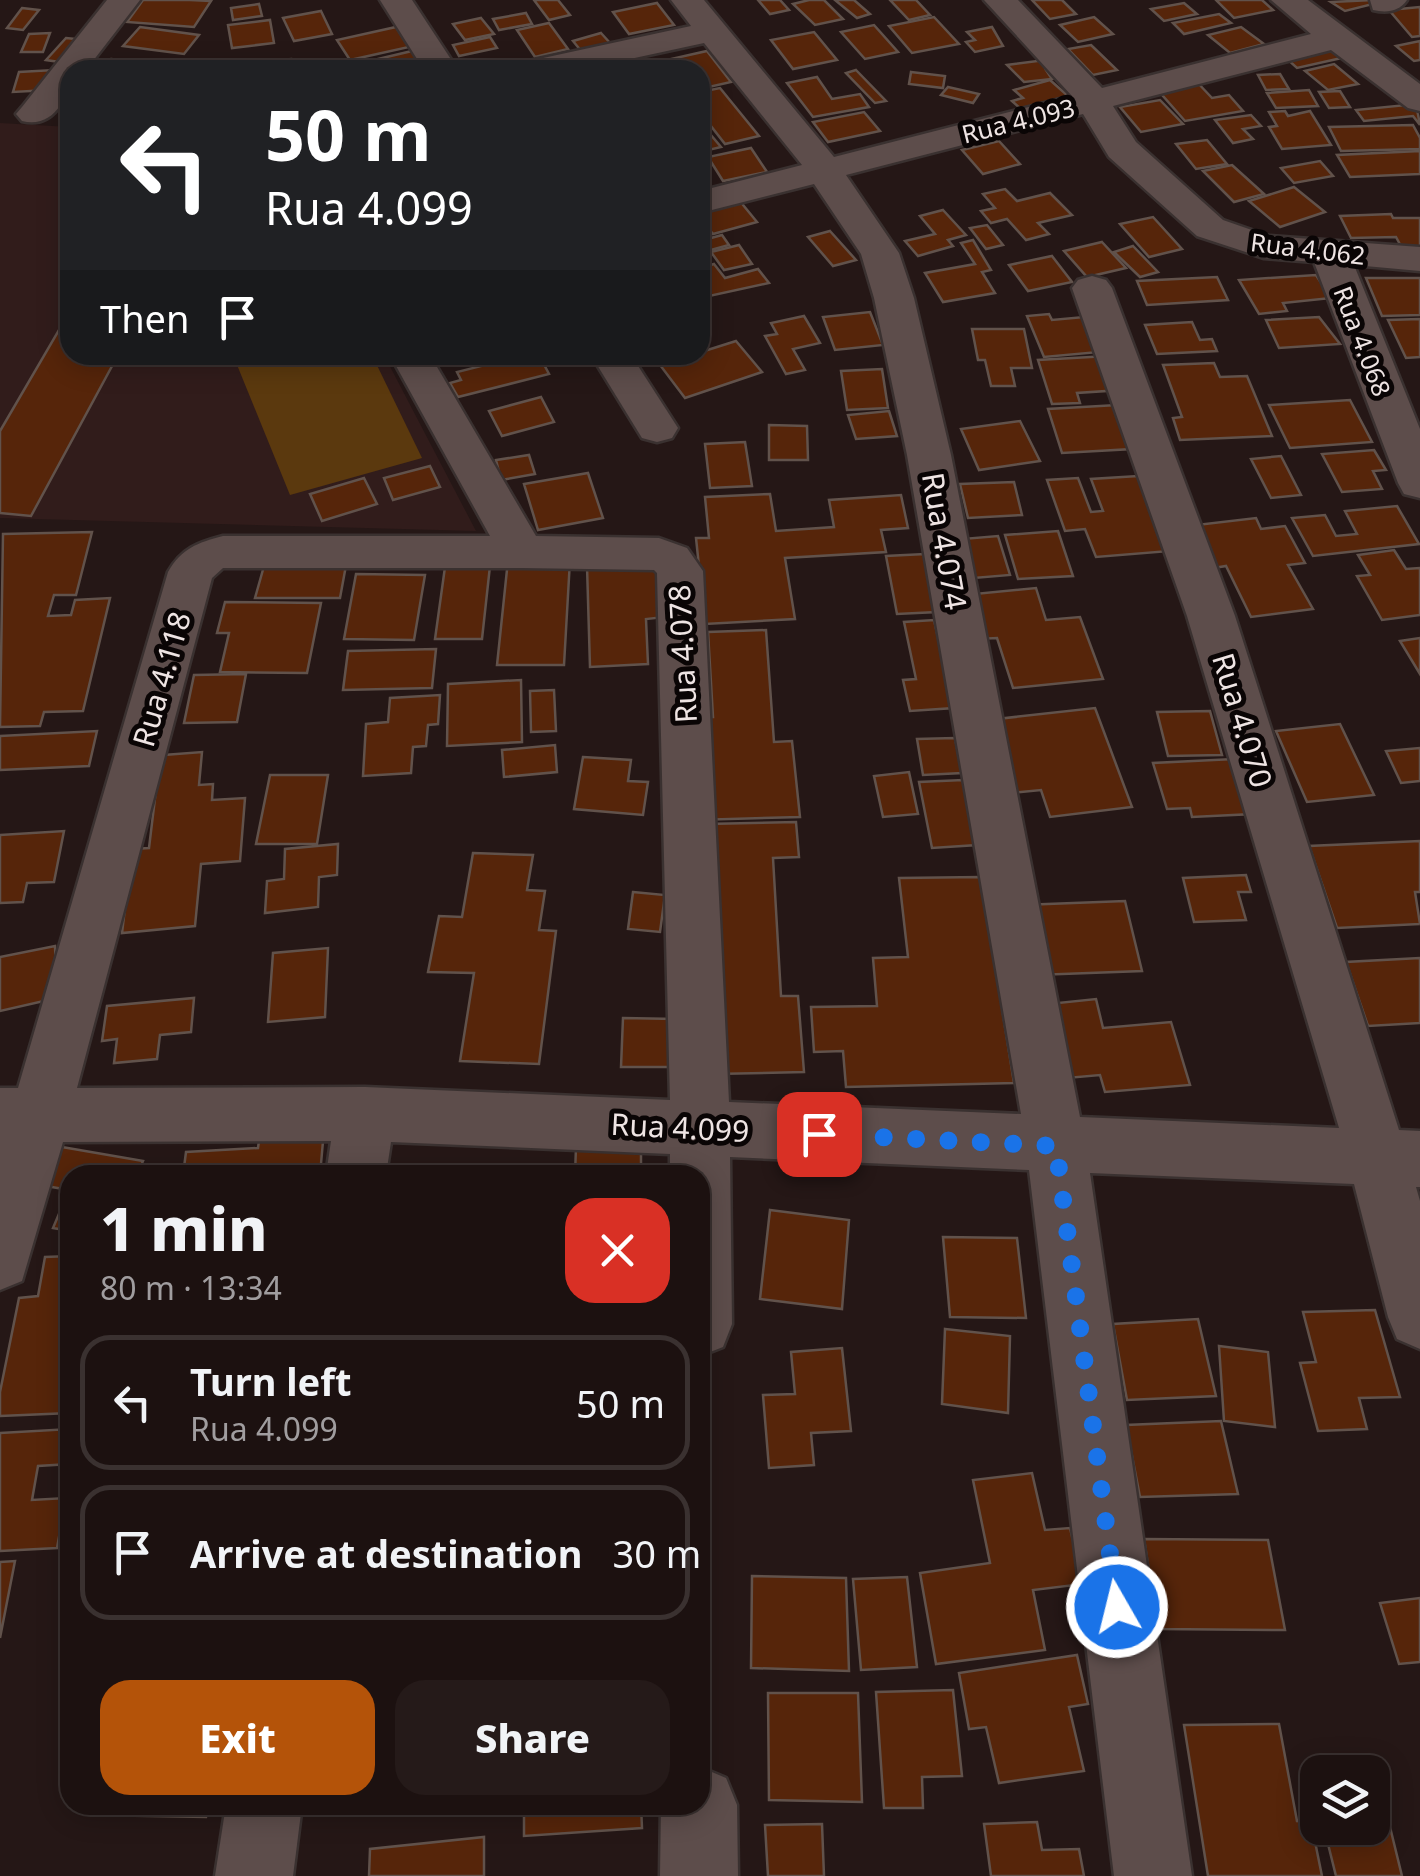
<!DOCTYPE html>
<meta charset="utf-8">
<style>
:root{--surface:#1c1110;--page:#251a19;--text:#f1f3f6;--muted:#a09d9f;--line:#3a3130;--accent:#b45309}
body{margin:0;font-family:"Noto Sans",sans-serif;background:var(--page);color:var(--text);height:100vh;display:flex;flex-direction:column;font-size:38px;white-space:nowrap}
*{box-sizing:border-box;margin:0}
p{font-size:32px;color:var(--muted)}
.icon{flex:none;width:55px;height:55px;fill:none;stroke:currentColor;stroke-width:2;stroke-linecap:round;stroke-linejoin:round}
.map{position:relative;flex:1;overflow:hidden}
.panel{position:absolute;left:60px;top:1165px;width:650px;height:650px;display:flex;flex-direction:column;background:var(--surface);border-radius:30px;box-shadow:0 5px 25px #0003,0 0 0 2px var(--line)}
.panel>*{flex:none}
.hud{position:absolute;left:60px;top:60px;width:650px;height:305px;border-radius:30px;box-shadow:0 5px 25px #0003,0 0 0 2px var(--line);background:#202124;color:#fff;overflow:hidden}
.controls{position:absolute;left:1300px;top:1755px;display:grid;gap:20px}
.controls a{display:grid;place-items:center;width:90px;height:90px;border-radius:20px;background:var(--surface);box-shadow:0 5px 25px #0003,0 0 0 2px var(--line);font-size:50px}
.pin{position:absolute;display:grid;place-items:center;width:85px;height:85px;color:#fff;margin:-42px;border-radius:20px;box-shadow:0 5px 15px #0006}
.me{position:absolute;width:110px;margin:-55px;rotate:352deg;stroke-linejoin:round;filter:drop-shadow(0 0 8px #0008)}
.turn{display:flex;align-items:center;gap:35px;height:210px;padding:0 40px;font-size:45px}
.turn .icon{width:130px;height:130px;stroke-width:2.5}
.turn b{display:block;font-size:70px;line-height:85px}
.then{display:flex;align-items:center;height:95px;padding:0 40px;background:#0003;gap:20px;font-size:38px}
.round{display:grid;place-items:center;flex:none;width:105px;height:105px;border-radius:30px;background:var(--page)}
.headline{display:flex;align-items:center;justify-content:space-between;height:170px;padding:0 40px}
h1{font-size:60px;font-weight:800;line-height:75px}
.action{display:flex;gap:20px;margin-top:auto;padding:20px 40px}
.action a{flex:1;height:115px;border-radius:30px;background:var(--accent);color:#fff;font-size:40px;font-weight:800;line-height:115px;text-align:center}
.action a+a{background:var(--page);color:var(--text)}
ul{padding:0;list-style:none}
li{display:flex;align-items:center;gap:30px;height:135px;margin:0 20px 15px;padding:0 20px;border:5px solid var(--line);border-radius:30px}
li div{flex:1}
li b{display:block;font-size:38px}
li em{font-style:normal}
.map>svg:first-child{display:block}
.built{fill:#311c1b}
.green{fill:#5b390e}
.building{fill:#56250a;stroke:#61524b;stroke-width:2.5}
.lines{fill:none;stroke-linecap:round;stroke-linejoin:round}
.minor-casing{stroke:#3a3130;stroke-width:5}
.minor{fill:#5d4d4b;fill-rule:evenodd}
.route{stroke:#1a73e8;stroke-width:18;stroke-dasharray:0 32.4}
.labels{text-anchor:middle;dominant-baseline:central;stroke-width:10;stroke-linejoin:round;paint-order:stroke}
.far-street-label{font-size:25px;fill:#eee4e3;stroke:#0a0505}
.street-label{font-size:30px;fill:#eee4e3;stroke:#0a0505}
</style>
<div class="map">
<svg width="1420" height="1876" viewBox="0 0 1420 1876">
<rect width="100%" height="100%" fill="#251716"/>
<!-- built -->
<polygon class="built" points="0,123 70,127 70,355 384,355 476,531 0,518"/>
<!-- green -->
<polygon class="green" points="233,355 372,355 422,458 290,495"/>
<!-- building -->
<g class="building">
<polygon points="143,0 190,0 211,1 194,27 127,22"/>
<polygon points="534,0 558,0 570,15 549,20"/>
<polygon points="758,0 780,0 789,10 770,14"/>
<polygon points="809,0 824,0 843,19 815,25 793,4"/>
<polygon points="835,0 854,0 870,14 857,18"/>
<polygon points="890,0 916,0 930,15 909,20"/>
<polygon points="1032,0 1062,0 1076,14 1050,19"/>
<polygon points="1216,0 1262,0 1273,10 1234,18"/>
<polygon points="1373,0 1377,3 1345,11 1331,2"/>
<polygon points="657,3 674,25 629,34 613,12"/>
<polygon points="1184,3 1197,14 1164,21 1151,9"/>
<polygon points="259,4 262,16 233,20 231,8"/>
<polygon points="1420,7 1420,36 1412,37 1389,10"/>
<polygon points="22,8 39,10 23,30 7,28"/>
<polygon points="321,11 332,34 294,41 283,18"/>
<polygon points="526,13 532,24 499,30 493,19"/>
<polygon points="1219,14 1231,23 1184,34 1173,23"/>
<polygon points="934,17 959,44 912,53 889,26"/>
<polygon points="1094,17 1113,34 1078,42 1060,25"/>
<polygon points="481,18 494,34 465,40 453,24"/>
<polygon points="270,20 274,43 232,48 228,25"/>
<polygon points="549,23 568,49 535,57 517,30"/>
<polygon points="874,25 898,52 865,59 841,32"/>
<polygon points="140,27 199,35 184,54 123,46"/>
<polygon points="396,27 409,47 350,60 337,40"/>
<polygon points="992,27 1003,46 975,52 966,42 975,40 967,32"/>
<polygon points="1241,27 1264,44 1230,53 1208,35"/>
<polygon points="814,32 837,60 793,69 771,40"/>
<polygon points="50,33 43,52 21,52 29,34"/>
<polygon points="601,33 611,44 582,52 573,41"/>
<polygon points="490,37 497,48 459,56 453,45"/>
<polygon points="66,38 85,40 66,63 46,60"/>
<polygon points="1420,41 1420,60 1414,61 1396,46"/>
<polygon points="1091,45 1117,70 1093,75 1068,49"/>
<polygon points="1335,48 1346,57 1297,68 1286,58"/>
<polygon points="412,51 424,70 340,68"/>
<polygon points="707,51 731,82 700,89 700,70 679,70 671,59"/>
<polygon points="111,59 145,63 139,70 101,70"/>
<polygon points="291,59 291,70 222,70 222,64"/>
<polygon points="1045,60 1052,70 1046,70 1052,79 1024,82 1007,65"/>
<polygon points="1334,64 1358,84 1328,90 1305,71"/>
<polygon points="54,70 49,90 13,92 19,72"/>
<polygon points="856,70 886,101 875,103 846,73"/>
<polygon points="911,72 945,76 943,88 909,84"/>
<polygon points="1280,74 1289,89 1266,90 1258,75"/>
<polygon points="817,77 832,99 860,94 869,107 813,117 787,83"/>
<polygon points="1050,80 1068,96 1021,109 1012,101 1023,98 1014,90"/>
<polygon points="1196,81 1212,98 1229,95 1243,111 1185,121 1156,88"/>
<polygon points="948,87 979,94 973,103 941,95"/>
<polygon points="720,88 759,136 725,144 700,112 700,92"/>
<polygon points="1309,90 1318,106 1276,108 1267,93"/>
<polygon points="1340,91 1350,107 1329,108 1319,92"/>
<polygon points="1160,100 1183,124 1141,132 1120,107"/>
<polygon points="1416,104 1420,125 1413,116 1364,121 1356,110"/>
<polygon points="1285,111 1288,116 1310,111 1331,145 1282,149 1269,127 1277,126 1269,112"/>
<polygon points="864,112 880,131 828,142 813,122"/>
<polygon points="1251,115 1261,126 1243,129 1253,139 1233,143 1215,120"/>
<polygon points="700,122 721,147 700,152"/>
<polygon points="1413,125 1420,138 1420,149 1341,151 1329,127"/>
<polygon points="1207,140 1227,164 1196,169 1176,144"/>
<polygon points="999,141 1020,164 983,174 962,150"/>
<polygon points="751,148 767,172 723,181 708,157"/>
<polygon points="1420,151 1420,174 1350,177 1337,155"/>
<polygon points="1320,161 1333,176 1294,183 1281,168"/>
<polygon points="1232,165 1264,194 1234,202 1203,171"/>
<polygon points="1294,187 1325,212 1280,227 1249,201"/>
<polygon points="1005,189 1017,201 1050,193 1072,215 1038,223 1049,234 1026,240 1007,219 991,223 981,211 995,208 983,194"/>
<polygon points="739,200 757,222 713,234 700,218 700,210"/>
<polygon points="943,210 966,235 948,240 953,246 918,256 905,241 935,234 920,216"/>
<polygon points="1391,214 1393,218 1420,218 1420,250 1403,250 1396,237 1351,238 1340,216"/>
<polygon points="1153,217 1182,249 1149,257 1120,224"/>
<polygon points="987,225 1003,245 986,249 970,228"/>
<polygon points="830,231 856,260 833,266 808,237"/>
<polygon points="722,235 729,245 700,253 700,241"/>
<polygon points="973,240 991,270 982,272 995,293 943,302 925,273 975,264 961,243"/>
<polygon points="1102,242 1126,268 1087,277 1064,251"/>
<polygon points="739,245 752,264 724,270 711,252"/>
<polygon points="1133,246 1158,272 1140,277 1114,252"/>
<polygon points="1052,256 1072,282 1028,291 1009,265"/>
<polygon points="714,264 725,278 758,269 769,283 700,298 700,268"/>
<polygon points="1316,275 1331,298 1283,303 1287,311 1259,314 1239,280"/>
<polygon points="1217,277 1228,300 1147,305 1137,281"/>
<polygon points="1366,278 1420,278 1420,315 1382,316"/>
<polygon points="70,311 70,355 118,355 31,516 0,513 0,431"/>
<polygon points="870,312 883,345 835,350 823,317"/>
<polygon points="1049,314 1052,320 1095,316 1110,351 1044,357 1027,316"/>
<polygon points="804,316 820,343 793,349 805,370 786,374 765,336 777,334 771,323"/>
<polygon points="1319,317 1340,344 1279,348 1266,320"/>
<polygon points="1420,319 1420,357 1406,358 1388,320"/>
<polygon points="1192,322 1200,340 1212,339 1217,351 1157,354 1145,325"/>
<polygon points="972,329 1024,329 1032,368 1011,368 1015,386 991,386 985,360 978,360"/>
<polygon points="736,341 762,372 685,398 660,365"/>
<polygon points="525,355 528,360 540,357 549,374 458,397 450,383 461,380 457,372"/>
<polygon points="1108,356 1121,390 1077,393 1080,403 1052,404 1038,360"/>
<polygon points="1214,363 1220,377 1247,376 1272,436 1180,440 1173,418 1182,417 1163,365"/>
<polygon points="882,369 888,408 847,410 841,371"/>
<polygon points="541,397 554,422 502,436 489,411"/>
<polygon points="1350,400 1372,442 1290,448 1269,405"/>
<polygon points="1117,405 1132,449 1062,453 1048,409"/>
<polygon points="889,411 897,436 856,439 848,415"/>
<polygon points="1020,421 1040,461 979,470 961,429"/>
<polygon points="769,425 807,426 808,460 769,460"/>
<polygon points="745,442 752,486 710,488 705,444"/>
<polygon points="1374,450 1386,470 1373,471 1382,489 1342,492 1322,454"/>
<polygon points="529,455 535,474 501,480 496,460"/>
<polygon points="1281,456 1301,495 1271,498 1251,459"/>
<polygon points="430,466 440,487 393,500 384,478"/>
<polygon points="588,473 603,518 538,530 524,484"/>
<polygon points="1138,476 1170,551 1096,557 1085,529 1065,531 1047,480 1078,478 1091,512 1103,511 1091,479"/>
<polygon points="364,478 377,504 322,521 310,494"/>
<polygon points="1014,482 1022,515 968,518 960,484"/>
<polygon points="770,494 776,531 834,527 829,500 901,495 908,528 881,530 886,552 785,558 795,619 705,624 696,538 709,538 705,497"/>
<polygon points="1397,506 1419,544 1313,556 1292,518 1325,515 1336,536 1357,534 1345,511"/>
<polygon points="1256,518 1261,529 1285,526 1305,563 1288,565 1313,609 1251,617 1226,566 1208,569 1188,526"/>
<polygon points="1058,531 1073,576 1018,579 1005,535"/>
<polygon points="92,532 76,595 54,595 48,616 71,615 75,600 110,598 83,711 44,712 40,726 0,727 3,534"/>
<polygon points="998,536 1010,575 974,578 962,539"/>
<polygon points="1394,550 1406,569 1420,568 1420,615 1382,620 1357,576 1370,575 1358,555"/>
<polygon points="925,554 937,612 897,614 886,556"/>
<polygon points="266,559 347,560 340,598 255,598"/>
<polygon points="508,560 570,560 564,665 497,665"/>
<polygon points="661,562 665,617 646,619 648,664 590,667 587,566"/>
<polygon points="490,566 482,639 435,639 445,567"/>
<polygon points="356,574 425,575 414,640 344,639"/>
<polygon points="1036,588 1046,620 1080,617 1103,679 1013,688 997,638 978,639 964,595"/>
<polygon points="225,602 321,603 307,673 220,672 229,633 217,633"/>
<polygon points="934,620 954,708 910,711 903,680 916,679 904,622"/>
<polygon points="766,630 774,742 792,741 800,817 696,820 692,717 713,717 708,632"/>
<polygon points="1420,638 1420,674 1400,641"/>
<polygon points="436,649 432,688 343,690 348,651"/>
<polygon points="246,674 237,722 184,723 194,675"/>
<polygon points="521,680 522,742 447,746 448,684"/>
<polygon points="554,690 556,731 531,732 530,691"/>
<polygon points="440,695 438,724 428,725 426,746 413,747 411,773 363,776 366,724 388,722 390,698"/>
<polygon points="1095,708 1132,807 1050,817 1041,790 1002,794 979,721"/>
<polygon points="1210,711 1222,755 1168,756 1157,712"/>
<polygon points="1340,724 1374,795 1307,802 1276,731"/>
<polygon points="97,731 89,766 0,770 0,736"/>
<polygon points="955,738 962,773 923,775 917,739"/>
<polygon points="555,745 557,772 504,777 502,750"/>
<polygon points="1420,748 1420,781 1401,783 1386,751"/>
<polygon points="202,752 199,785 213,784 212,800 245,798 240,861 201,864 195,926 122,933 132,849 149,848 156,790 146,791 151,756"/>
<polygon points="583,757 631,760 628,781 648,782 643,815 574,809"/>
<polygon points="1234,759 1253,814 1192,817 1190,808 1167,809 1153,763"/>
<polygon points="909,772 918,814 883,817 874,776"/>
<polygon points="270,775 328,775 317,844 256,844"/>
<polygon points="963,780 977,845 932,848 919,782"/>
<polygon points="796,822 799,857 773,858 781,996 798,996 804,1072 714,1074 706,824"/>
<polygon points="64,831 54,882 27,883 23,902 0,903 0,835"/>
<polygon points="1420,841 1420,892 1415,892 1420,924 1337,928 1309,846"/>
<polygon points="338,844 337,875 319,877 318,907 265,913 267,881 284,879 285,849"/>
<polygon points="473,853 533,855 527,890 545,891 539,930 556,931 539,1064 460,1061 474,973 428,972 439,916 462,917"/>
<polygon points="1246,875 1251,892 1238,892 1246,920 1194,922 1183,878"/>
<polygon points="981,877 1014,1083 846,1087 843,1051 814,1052 811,1007 877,1006 873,958 908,957 899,878"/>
<polygon points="633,892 665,895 660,932 628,929"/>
<polygon points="1125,901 1142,971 1036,975 1022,905"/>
<polygon points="55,946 57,998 0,1011 0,957"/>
<polygon points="328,948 325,1017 268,1022 273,953"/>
<polygon points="1420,958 1420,1023 1368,1026 1346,962"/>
<polygon points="194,998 191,1032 160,1035 157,1059 114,1063 117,1039 102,1041 107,1006"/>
<polygon points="1096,999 1103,1028 1171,1022 1190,1085 1105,1092 1100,1075 1067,1078 1048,1004"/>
<polygon points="623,1018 676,1019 676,1067 621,1067"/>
<polygon points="324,1130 320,1175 183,1175 186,1152 258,1148 260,1133"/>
<polygon points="641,1145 641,1175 575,1175 576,1147"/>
<polygon points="62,1147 143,1161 137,1175 70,1175 70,1231 53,1228 69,1190 46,1186"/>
<polygon points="770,1210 849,1220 842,1309 760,1299"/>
<polygon points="943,1237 1017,1238 1026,1318 950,1317"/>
<polygon points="70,1256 70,1413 0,1416 0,1392 19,1298 38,1296 45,1257"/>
<polygon points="1375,1310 1400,1397 1359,1398 1367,1429 1318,1431 1300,1363 1316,1362 1303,1312"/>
<polygon points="1198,1319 1216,1396 1127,1400 1113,1324"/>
<polygon points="945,1329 1010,1336 1008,1413 942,1404"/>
<polygon points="1219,1346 1268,1352 1275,1427 1224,1421"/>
<polygon points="842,1348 851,1431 811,1433 814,1465 769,1468 763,1395 795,1394 791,1352"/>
<polygon points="1221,1421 1238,1494 1140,1497 1126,1425"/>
<polygon points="70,1429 70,1464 38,1466 32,1500 66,1498 57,1548 0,1551 0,1433"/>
<polygon points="1032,1473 1045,1530 1070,1528 1083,1584 1033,1590 1045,1650 936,1664 920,1573 990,1563 973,1480"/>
<polygon points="1144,1539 1268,1540 1285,1630 1158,1629"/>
<polygon points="15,1561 0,1638 0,1562"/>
<polygon points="752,1576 846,1578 849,1671 751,1668"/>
<polygon points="907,1577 917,1667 861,1670 853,1579"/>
<polygon points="1420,1598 1420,1662 1399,1664 1380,1603"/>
<polygon points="1077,1655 1088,1704 1069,1707 1084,1771 999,1783 986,1727 969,1729 959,1673"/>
<polygon points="953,1690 962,1776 922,1777 923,1808 884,1808 876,1692"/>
<polygon points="768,1693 858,1693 862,1802 769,1800"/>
<polygon points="1279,1724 1297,1821 1311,1822 1322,1876 1208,1876 1184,1725"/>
<polygon points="94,1805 208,1805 206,1817 92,1815"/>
<polygon points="524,1805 641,1805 642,1828 524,1836"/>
<polygon points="1037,1822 1042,1850 1079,1849 1084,1876 991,1876 984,1824"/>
<polygon points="1372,1823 1389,1823 1402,1876 1336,1876 1324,1828 1372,1828"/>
<polygon points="822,1824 824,1876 768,1876 765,1825"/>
<polygon points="484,1837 484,1876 369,1876 370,1849"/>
</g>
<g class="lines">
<!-- minor casing -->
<g class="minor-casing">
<g id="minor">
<path d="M107 0H140L86 70H70C70 98 53 129 22 121L16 114 22 107Z"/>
<polygon points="380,0 412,0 458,70 424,70"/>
<path d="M671 0H704L834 157 1072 96 984 0H1018L1102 88 1311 34 1271 0H1308L1420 84V111L1408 108 1331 50 1113 106 1136 142 1223 220 1269 236 1420 247V271L1354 265 1420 429V498L1404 494 1398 483 1314 262 1264 258 1197 236 1109 157 1083 114 846 175 899 253 914 298 951 455 1080 1117 1339 1128 1187 616 1072 288 1078 280 1092 276 1106 280 1112 288 1235 616 1399 1130 1420 1131V1187H1416L1420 1201V1349L1397 1339 1388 1317 1354 1184 1090 1173 1192 1876H1114L1029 1170 730 1157 732 1324 723 1347 700 1356V1175H670V1154L391 1142 386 1175H326L331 1141 63 1142 22 1281 0 1290V1088H18L168 572C182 548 197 543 223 536H490L390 355H430L536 536 659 538 687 548 703 571 729 1102 1021 1114 907 455 874 298 861 254 814 184 700 213V191L802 165 704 43 579 70H515L520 63 691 26ZM522 568 654 570 657 573 670 1100 365 1087 77 1088 212 578 223 568Z"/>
<path d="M1370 0H1407C1399 12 1386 13 1373 10Z"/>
<polygon points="591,355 631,355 678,428 672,438 657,442 642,438"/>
<polygon points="700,1767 726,1778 737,1805 738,1876 660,1876 661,1805 700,1805"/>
<polygon points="226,1805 302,1805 293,1876 215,1876"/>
</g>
</g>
<!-- minor -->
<use href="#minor" class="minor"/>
</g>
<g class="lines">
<!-- route -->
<polyline class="route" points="819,1134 1056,1146 1117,1607"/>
</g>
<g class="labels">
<!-- far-street labels -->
<g class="far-street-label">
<text transform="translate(1018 120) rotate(-14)">Rua 4.093</text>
<text transform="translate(1308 248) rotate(7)">Rua 4.062</text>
<text transform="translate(1363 341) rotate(69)">Rua 4.068</text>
</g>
<!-- street labels -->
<g class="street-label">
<text transform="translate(945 541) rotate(80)">Rua 4.074</text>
<text transform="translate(682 654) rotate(-93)">Rua 4.078</text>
<text transform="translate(161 679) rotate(-74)">Rua 4.118</text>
<text transform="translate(1243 720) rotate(73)">Rua 4.070</text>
<text transform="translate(680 1127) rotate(3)">Rua 4.099</text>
</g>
</g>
</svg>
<div class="controls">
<a><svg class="icon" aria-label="layers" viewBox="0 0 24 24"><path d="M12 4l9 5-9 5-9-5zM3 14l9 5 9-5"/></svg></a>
</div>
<div class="pin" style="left:819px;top:1134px;background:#d93025"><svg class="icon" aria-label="arrive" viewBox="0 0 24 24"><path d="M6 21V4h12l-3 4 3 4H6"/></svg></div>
<svg class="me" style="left:1117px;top:1607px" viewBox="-20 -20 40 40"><circle r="17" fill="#1a73e8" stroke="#fff" stroke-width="3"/><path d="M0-11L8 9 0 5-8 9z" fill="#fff"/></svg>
<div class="hud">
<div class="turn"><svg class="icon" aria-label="left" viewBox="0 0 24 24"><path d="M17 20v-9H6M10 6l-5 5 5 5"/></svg><div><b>50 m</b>Rua 4.099</div></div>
<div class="then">Then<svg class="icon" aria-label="arrive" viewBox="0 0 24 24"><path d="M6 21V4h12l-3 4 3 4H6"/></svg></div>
</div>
<section class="panel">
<div class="headline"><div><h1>1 min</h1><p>80 m · 13:34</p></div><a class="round" style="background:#d93025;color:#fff"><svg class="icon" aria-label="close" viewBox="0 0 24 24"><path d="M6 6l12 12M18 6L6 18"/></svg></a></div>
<ul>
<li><svg class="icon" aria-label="left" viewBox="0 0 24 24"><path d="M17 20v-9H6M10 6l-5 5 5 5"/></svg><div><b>Turn left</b><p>Rua 4.099</p></div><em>50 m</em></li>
<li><svg class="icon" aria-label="arrive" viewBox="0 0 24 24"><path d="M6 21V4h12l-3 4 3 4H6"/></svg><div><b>Arrive at destination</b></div><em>30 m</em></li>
</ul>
<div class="action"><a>Exit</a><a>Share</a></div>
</section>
</div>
